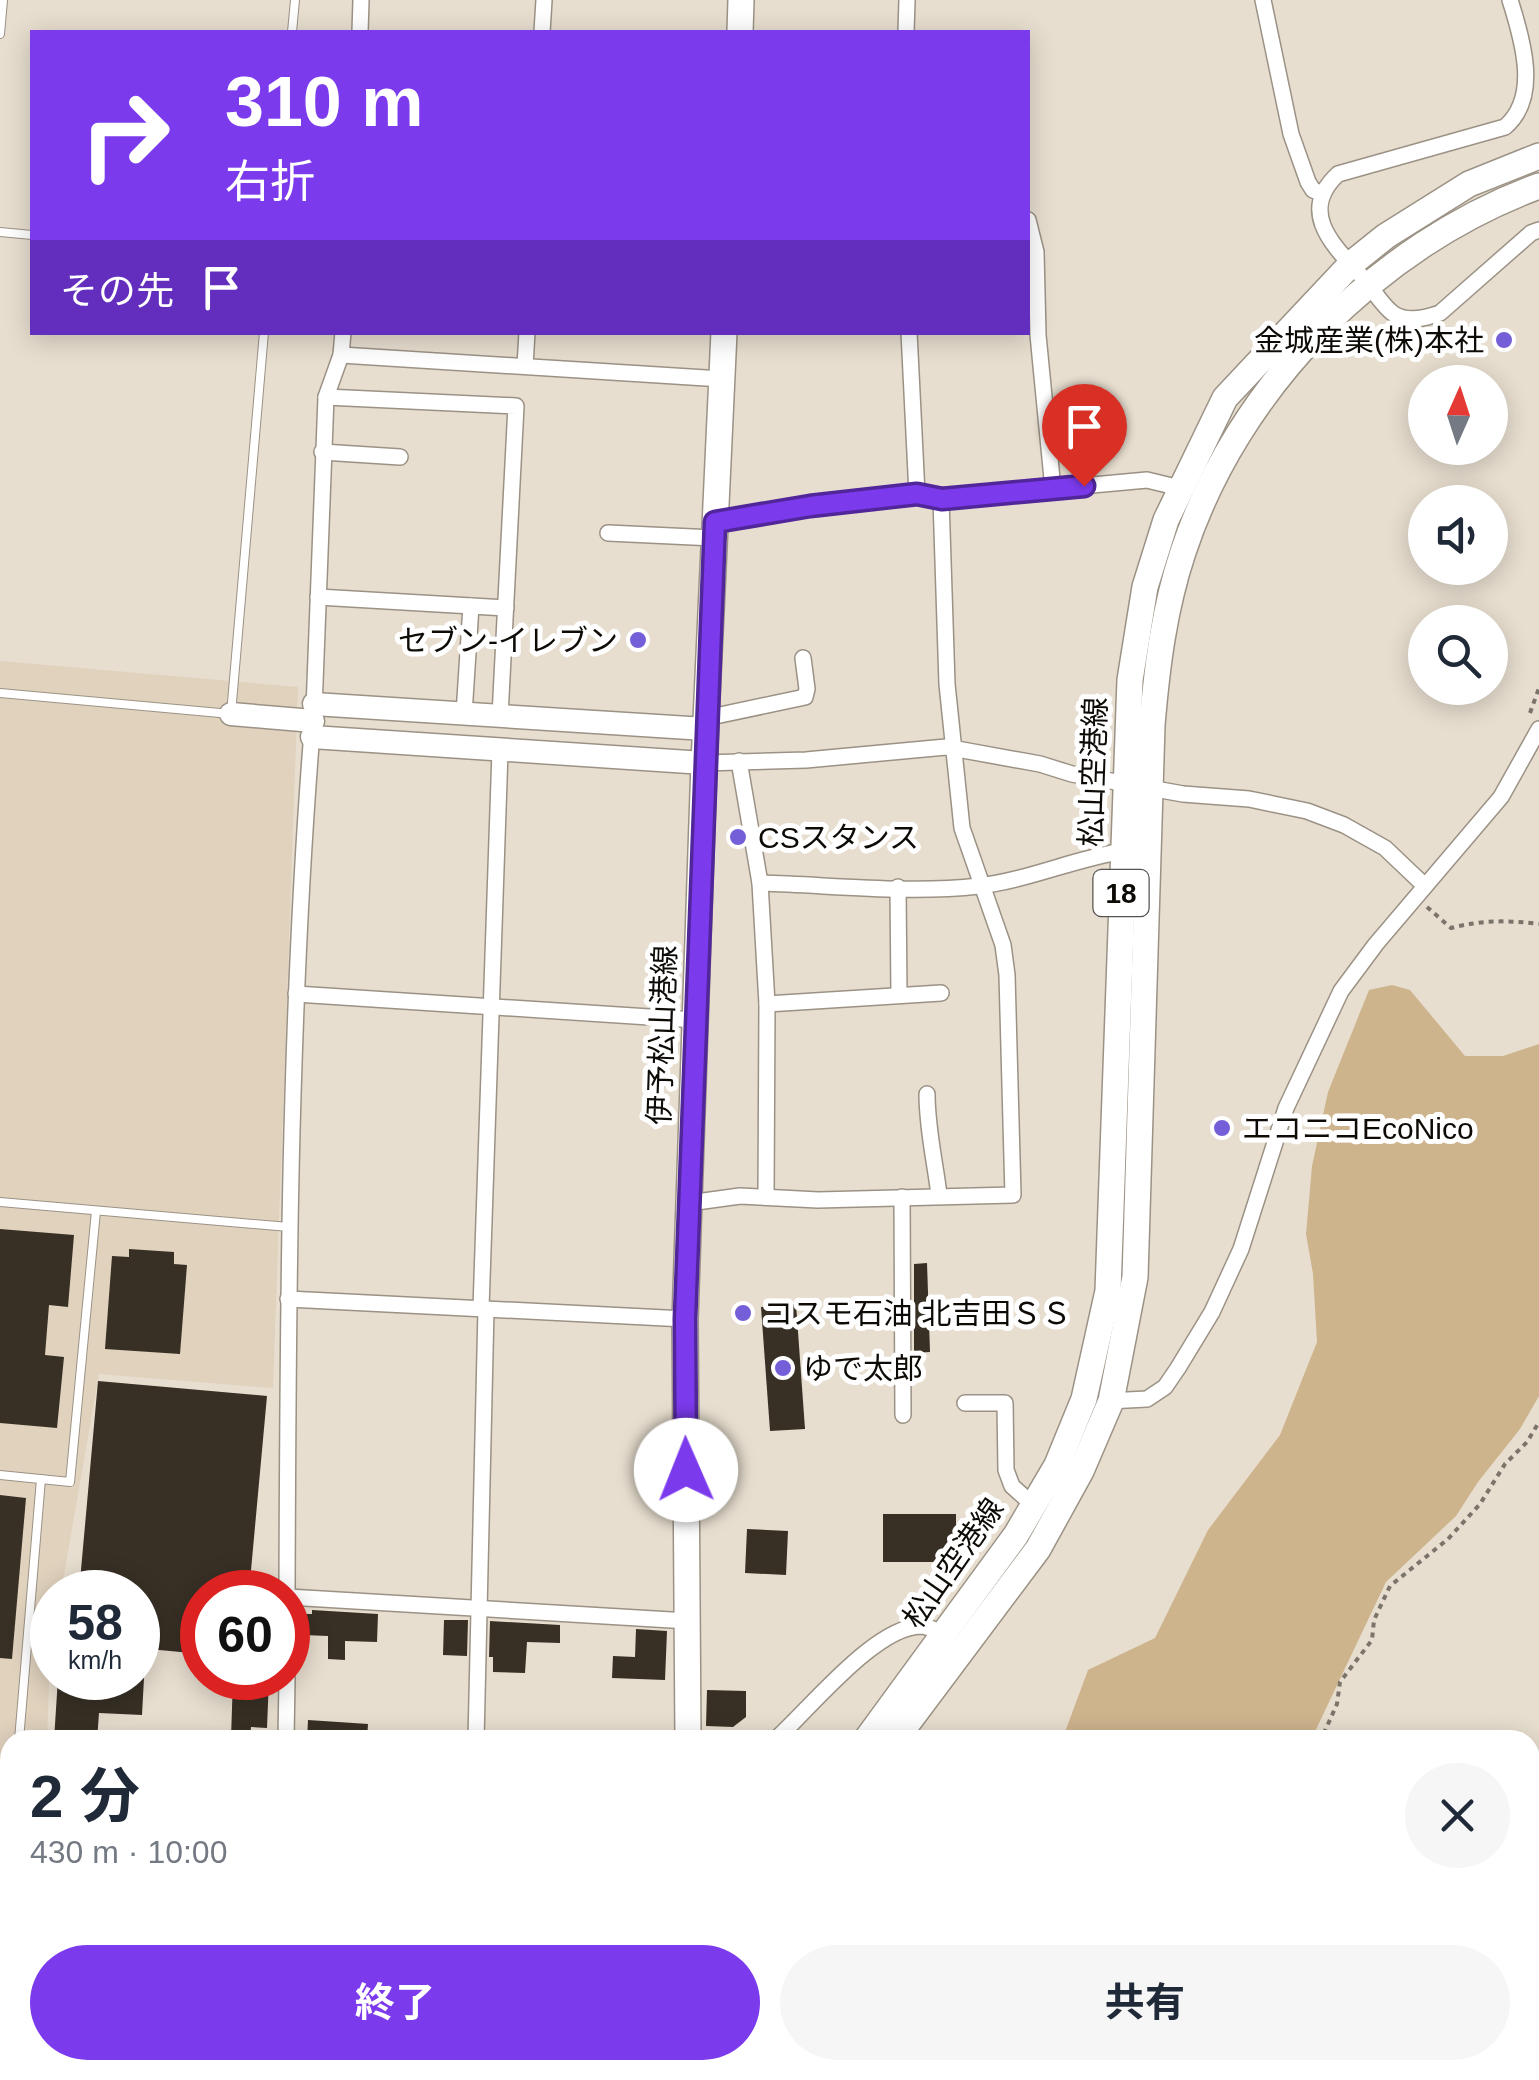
<!DOCTYPE html>
<html lang="ja">
<meta charset="utf-8">
<style>
:root{--surface:#fff;--page:#f6f6f7;--text:#1f2937;--muted:#747a83;--accent:#7c3aed}
body{margin:0;font-family:Arial,"Noto Sans JP",sans-serif;background:var(--page);color:var(--text);height:100vh;display:flex;flex-direction:column;font-size:38px;white-space:nowrap}
*{box-sizing:border-box;margin:0}
p{font-size:32px;color:var(--muted)}
.icon{flex:none;width:55px;height:55px;fill:none;stroke:currentColor;stroke-width:2;stroke-linecap:round;stroke-linejoin:round}
.map{position:relative;flex:1;overflow:hidden}
.side{position:absolute;left:0px;top:1730px;width:1540px;height:350px;display:flex;flex-direction:column;background:var(--surface);border-radius:30px 30px 0 0;box-shadow:0 5px 25px #0003}
.side>*{flex:none}
.banner{position:absolute;left:30px;top:30px;width:1000px;height:305px;border-radius:0px;box-shadow:0 5px 25px #0003;background:#7c3aed;color:#fff;overflow:hidden}
.needle{width:65px;rotate:3deg}
.controls{position:absolute;left:1408px;top:365px;display:grid;gap:20px}
.controls a{display:grid;place-items:center;width:100px;height:100px;border-radius:50%;background:var(--surface);box-shadow:0 5px 25px #0003;font-size:50px}
.speed{position:absolute;left:30px;top:1570px;display:flex;gap:20px;font-size:50px;font-weight:700;text-align:center}
.speed>*{display:grid;place-content:center;width:130px;height:130px;border-radius:50%;background:var(--surface);box-shadow:0 5px 25px #0003;line-height:1}
.speed small{font-size:25px;font-weight:400}
.speed .limit{border:15px solid #d22;background:#fff;color:#111}
.pin{position:absolute;display:grid;place-items:center;width:85px;height:85px;color:#fff;margin:-102px -42px;border-radius:50% 50% 50% 0;rotate:-45deg;box-shadow:0 0 10px #0007}
.pin .icon{rotate:45deg}
.me{position:absolute;width:110px;margin:-55px;rotate:359deg;stroke-linejoin:round;filter:drop-shadow(0 0 8px #0008)}
.turn{display:flex;align-items:center;gap:35px;height:210px;padding:0 30px;font-size:45px}
.turn .icon{width:130px;height:130px;stroke-width:2.5}
.turn b{display:block;font-size:70px;line-height:85px}
.then{display:flex;align-items:center;height:95px;padding:0 30px;background:#0003;gap:20px;font-size:38px}
.round{display:grid;place-items:center;flex:none;width:105px;height:105px;border-radius:52px;background:var(--page)}
.summary{display:flex;align-items:center;justify-content:space-between;height:170px;padding:0 30px}
h1{font-size:60px;font-weight:700;line-height:75px}
.cta{display:flex;gap:20px;margin-top:auto;padding:20px 30px}
.cta a{flex:1;height:115px;border-radius:60px;background:var(--accent);color:#fff;font-size:40px;font-weight:700;line-height:115px;text-align:center}
.cta a+a{background:var(--page);color:var(--text)}
.map>svg:first-child{display:block}
.built{fill:#e0d2bd}
.green{fill:#ceb48d}
.building{fill:#383025}
.lines{fill:none;stroke-linecap:round;stroke-linejoin:round}
.lane-casing{stroke:#9b9285;stroke-width:10}
.street-casing{stroke:#9b9285;stroke-width:18}
.secondary-casing{stroke:#9b9285;stroke-width:25}
.primary-casing{stroke:#9b9285;stroke-width:28}
.path{stroke:#7a746a;stroke-width:4;stroke-dasharray:5 5;stroke-linecap:butt}
.lane{stroke:#fff;stroke-width:8}
.street{stroke:#fff;stroke-width:15}
.secondary{stroke:#fff;stroke-width:22}
.primary{stroke:#fff;stroke-width:25}
.route-casing{stroke:#51269a;stroke-width:25}
.route{stroke:#7c3aed;stroke-width:18}
.poi-dot{fill:#755fd9;stroke:#fff;stroke-width:4}
.labels{text-anchor:middle;dominant-baseline:central;stroke-width:10;stroke-linejoin:round;paint-order:stroke}
.shield{fill:#fff;stroke:#565451;stroke-width:2.5}
.shield-label{font-size:28px;font-weight:bold;fill:#0e0b07}
.poi-label{font-size:30px;fill:#0e0b07;stroke:#fff;text-anchor:start}
.street-label{font-size:30px;fill:#0e0b07;stroke:#fff}
</style>
<div class="map">
<svg width="1539" height="2080" viewBox="0 0 1539 2080">
<rect width="100%" height="100%" fill="#e7decf"/>
<!-- built -->
<polygon class="built" points="0,661 298,687 273,1388 99,1374 61,1592 52,1592 47,1740 10,1740 10,2070 27,2070 26,2080 0,2080"/>
<!-- green -->
<g class="green">
<polygon points="1392,985 1410,990 1465,1056 1503,1056 1539,1044 1539,1396 1520,1429 1478,1482 1456,1516 1386,1582 1311,1740 1062,1740 1088,1670 1155,1638 1208,1530 1280,1435 1317,1342 1313,1274 1306,1234 1312,1166 1328,1092 1369,990"/>
<polygon points="775,2070 890,2070 935,2080 759,2080"/>
<polygon points="1055,2070 1331,2070 1326,2080 1061,2080"/>
<polygon points="1388,2070 1529,2070 1533,2080 1393,2080"/>
</g>
<!-- building -->
<g class="building">
<polygon points="0,1229 74,1235 68,1307 49,1305 45,1355 64,1357 57,1428 0,1423"/>
<polygon points="129,1249 174,1252 174,1264 187,1265 180,1354 105,1349 112,1256 129,1257"/>
<polygon points="927,1263 930,1352 914,1353 914,1264"/>
<polygon points="796,1304 805,1429 770,1431 761,1307"/>
<polygon points="98,1381 267,1396 249,1592 202,1592 202,1654 138,1648 138,1592 79,1592"/>
<polygon points="0,1495 26,1498 12,1659 0,1658"/>
<rect x="883" y="1514" width="73" height="48"/>
<polygon points="747,1529 788,1531 786,1575 745,1573"/>
<polygon points="312,1610 378,1614 377,1642 345,1641 345,1660 328,1659 328,1636 304,1635 305,1614 312,1614"/>
<polygon points="444,1620 468,1620 467,1656 443,1655"/>
<polygon points="490,1621 560,1625 560,1643 527,1642 525,1673 493,1672 493,1657 489,1657"/>
<polygon points="636,1629 667,1631 665,1680 612,1678 613,1656 635,1657"/>
<polygon points="58,1678 144,1678 142,1715 99,1713 97,1740 54,1740"/>
<polygon points="233,1678 269,1678 267,1728 251,1727 250,1739 231,1738"/>
<polygon points="707,1690 746,1691 746,1717 733,1727 706,1726"/>
<polygon points="308,1720 368,1724 367,1740 307,1740"/>
</g>
<g class="lines">
<!-- lane casing -->
<g class="lane-casing">
<g id="lane">
<polyline points="292,32 295,0"/>
<polyline points="0,34 3,0"/>
<polyline points="0,232 32,235"/>
<polyline points="0,693 231,714 264,332"/>
<polyline points="0,1202 289,1227"/>
<polyline points="0,1475 70,1482 96,1211"/>
<polyline points="19,1740 41,1479"/>
<polyline points="0,1980 10,1856"/>
</g>
</g>
<!-- street casing -->
<g class="street-casing">
<g id="street">
<polyline points="1263,0 1291,134 1308,182 1313,190 1323,194"/>
<path d="M1510 0C1524 44 1539 98 1505 127L1338 174C1296 213 1336 248 1364 279 1373 289 1383 307 1394 314 1408 323 1426 318 1440 313L1531 233 1539 230"/>
<polyline points="360,32 361,0"/>
<polyline points="542,32 544,0"/>
<polyline points="906,32 907,0"/>
<polyline points="1028,220 1036,252 1038,335 1053,489"/>
<polyline points="909,332 917,494"/>
<polyline points="341,355 722,379"/>
<polyline points="525,366 527,332"/>
<polyline points="326,397 516,406 500,716"/>
<polyline points="322,452 400,457"/>
<path d="M715 522C778 511 880 487 941 499L1147 480 1180 488"/>
<polyline points="608,533 714,538"/>
<polyline points="318,597 506,608"/>
<polyline points="314,709 326,397 341,355 343,332"/>
<polyline points="464,714 471,606"/>
<polyline points="706,718 805,697 807,689 803,658"/>
<polyline points="739,761 760,883 767,1004 766,1197"/>
<polyline points="704,763 806,760 946,747 1040,764 1072,774 1183,794 1249,799 1307,811 1344,825 1385,848 1425,886"/>
<path d="M760 883C832 885 908 894 979 886 1028 880 1074 859 1123 851"/>
<polyline points="898,887 899,995"/>
<polyline points="296,994 695,1020"/>
<polyline points="767,1004 941,993"/>
<path d="M927 1094C927 1129 935 1161 939 1195"/>
<polyline points="902,1197 903,1415"/>
<polyline points="689,1203 740,1196 818,1200 1013,1195 1007,975 1003,945 962,828 947,684 941,499"/>
<polyline points="288,1299 685,1319"/>
<polyline points="481,1308 500,751"/>
<polyline points="1108,1401 1147,1399 1165,1387 1178,1368 1212,1312 1241,1249 1286,1108 1341,991 1376,944 1501,797 1539,729"/>
<polyline points="965,1403 1005,1403 1006,1470 1012,1486 1033,1505"/>
<path d="M287 1592C288 1305 289 1019 312 732"/>
<polyline points="288,1597 688,1621"/>
<polyline points="286,1740 287,1678"/>
<polyline points="476,1740 486,1309"/>
<path d="M775 1740C809 1710 876 1625 922 1626 930 1627 937 1631 944 1634"/>
<polyline points="134,2070 142,2080"/>
<polyline points="290,2070 290,2080"/>
<polyline points="431,2080 433,2070"/>
<polyline points="712,2080 715,2070"/>
</g>
</g>
<!-- secondary casing -->
<g class="secondary-casing">
<g id="secondary">
<polyline points="314,704 705,729"/>
<polyline points="231,714 313,721"/>
<polyline points="312,737 704,763"/>
</g>
</g>
<!-- primary casing -->
<g class="primary-casing">
<g id="primary">
<polyline points="740,32 741,0"/>
<polyline points="688,1740 685,1319 704,763 724,332"/>
<polyline points="866,1740 1016,1535 1057,1465 1084,1399 1108,1291 1130,680 1145,587 1166,520 1225,398 1351,264 1386,236 1469,184 1539,156"/>
<path d="M895 1740 1038 1549 1081 1471 1111 1401 1135 1277 1152 725C1157 666 1164 609 1183 552 1237 388 1377 245 1539 186"/>
<polyline points="587,2080 601,2070"/>
<polyline points="632,2080 643,2070"/>
</g>
</g>
<!-- path -->
<g class="path">
<polyline points="1530,713 1539,688"/>
<path d="M1427 907 1451 928C1482 920 1508 920 1539 924"/>
<polyline points="1316,1740 1324,1733 1337,1704 1340,1682 1372,1640 1374,1620 1390,1586 1448,1539 1480,1504 1505,1464 1527,1442 1539,1422"/>
<polyline points="1309,2070 1312,2080"/>
</g>
<!-- lane -->
<use href="#lane" class="lane"/>
<!-- street -->
<use href="#street" class="street"/>
<!-- secondary -->
<use href="#secondary" class="secondary"/>
<!-- primary -->
<use href="#primary" class="primary"/>
</g>
<g class="lines">
<!-- route casing -->
<g class="route-casing">
<polyline id="route" points="686,1470 685,1319 715,522 810,506 917,494 942,499 1084,486"/>
</g>
<!-- route -->
<use href="#route" class="route"/>
</g>
<!-- markers -->
<g class="poi-dot">
<circle cx="1504" cy="340" r="10"/>
<circle cx="638" cy="640" r="10"/>
<circle cx="738" cy="837" r="10"/>
<circle cx="1222" cy="1128" r="10"/>
<circle cx="743" cy="1313" r="10"/>
<circle cx="783" cy="1368" r="10"/>
</g>
<g class="labels">
<!-- shield labels -->
<rect class="shield" x="1093.5" y="870" width="55" height="46" rx="8"/>
<g class="shield-label">
<text x="1121" y="893">18</text>
</g>
<!-- poi labels -->
<g class="poi-label">
<text x="1484" y="340" text-anchor="end">金城産業(株)本社</text>
<text x="618" y="640" text-anchor="end">セブン-イレブン</text>
<text x="758" y="837">CSスタンス</text>
<text x="1242" y="1128">エコニコEcoNico</text>
<text x="763" y="1313">コスモ石油 北吉田ＳＳ</text>
<text x="803" y="1368">ゆで太郎</text>
</g>
<!-- street labels -->
<g class="street-label">
<text transform="translate(1093 772) rotate(-88)">松山空港線</text>
<text transform="translate(662 1035) rotate(-88)">伊予松山港線</text>
<text transform="translate(953 1563) rotate(-55)">松山空港線</text>
</g>
</g>
</svg>
<div class="controls">
<a><svg class="needle" viewBox="-14 -14 28 28"><path d="M0-13l5 13h-10z" fill="#e53935"/><path d="M0 13l5-13h-10z" fill="#747a83"/></svg></a>
<a><svg class="icon" aria-label="sound" viewBox="0 0 24 24"><path d="M4 9h4l5-4v14l-5-4H4zM17 9q2 3 0 6"/></svg></a>
<a><svg class="icon" aria-label="search" viewBox="0 0 24 24"><circle cx="10" cy="10" r="6"/><path d="M15 15l6 6"/></svg></a>
</div>
<div class="speed"><div>58<small>km/h</small></div><div class="limit">60</div></div>
<div class="pin" style="left:1084px;top:486px;background:#d93025"><svg class="icon" aria-label="arrive" viewBox="0 0 24 24"><path d="M6 21V4h12l-3 4 3 4H6"/></svg></div>
<svg class="me" style="left:686px;top:1470px" viewBox="-20 -20 40 40"><circle r="19" fill="#fff"/><path d="M0-13L10 11 0 6-10 11z" fill="#7c3aed"/></svg>
<div class="banner">
<div class="turn"><svg class="icon" aria-label="right" viewBox="0 0 24 24"><path d="M7 20v-9h11M14 6l5 5-5 5"/></svg><div><b>310 m</b>右折</div></div>
<div class="then">その先<svg class="icon" aria-label="arrive" viewBox="0 0 24 24"><path d="M6 21V4h12l-3 4 3 4H6"/></svg></div>
</div>
<section class="side">
<div class="summary"><div><h1>2 分</h1><p>430 m · 10:00</p></div><a class="round"><svg class="icon" aria-label="close" viewBox="0 0 24 24"><path d="M6 6l12 12M18 6L6 18"/></svg></a></div>
<div class="cta"><a>終了</a><a>共有</a></div>
</section>
</div>
